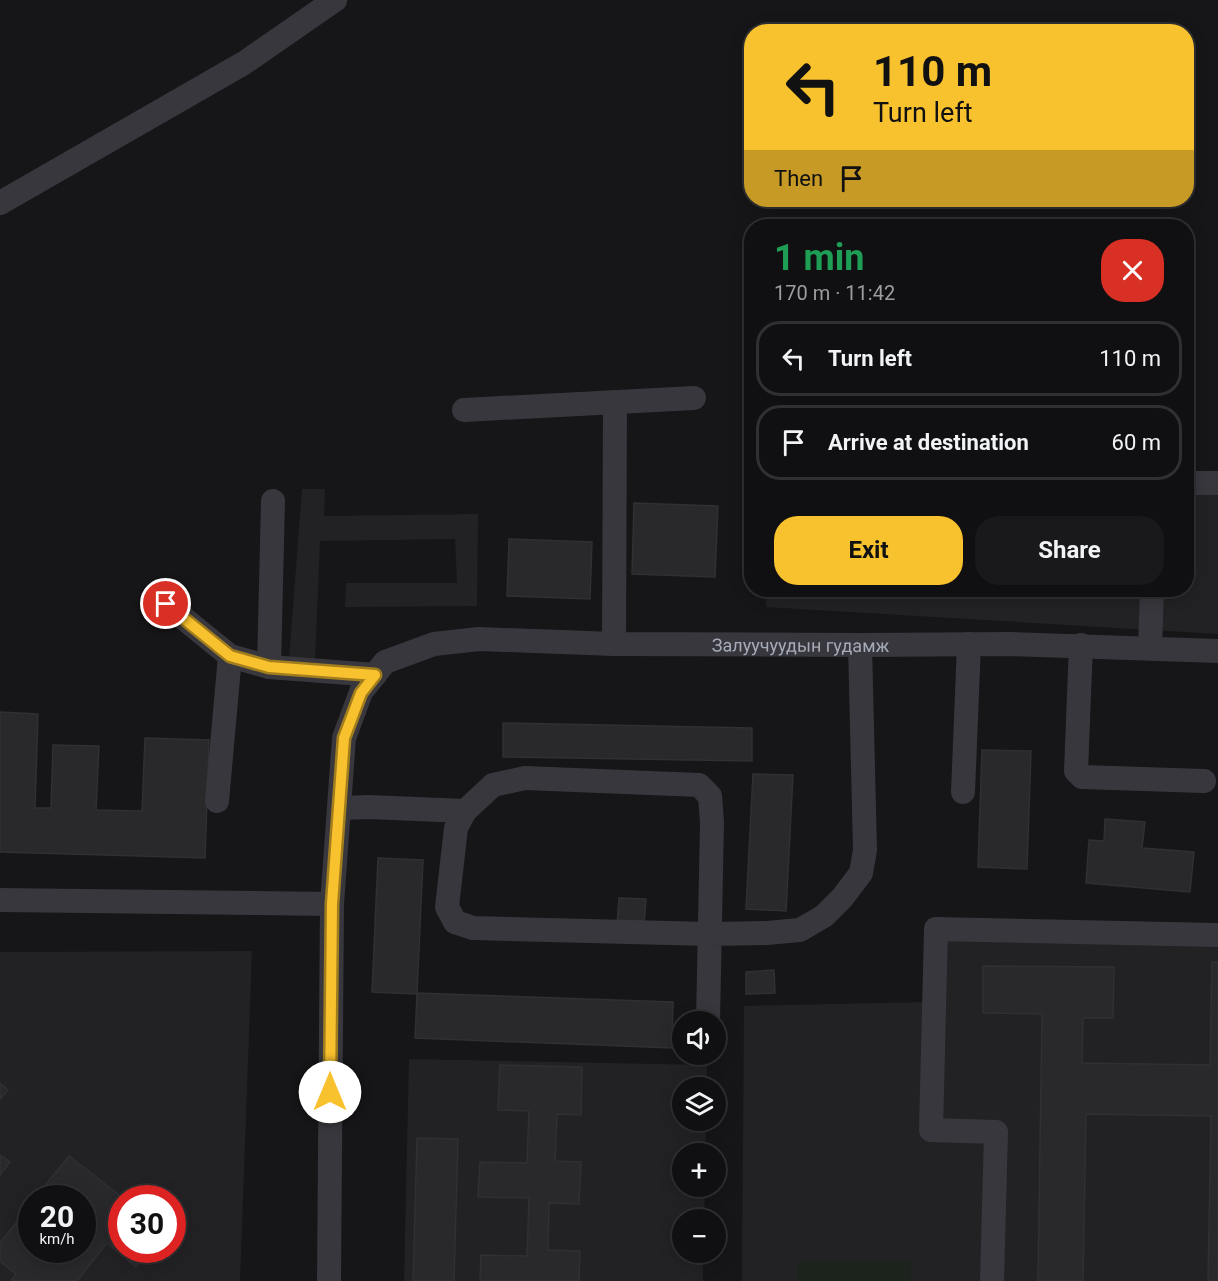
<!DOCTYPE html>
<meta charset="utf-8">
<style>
:root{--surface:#101012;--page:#19191b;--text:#f1f3f6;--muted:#9c9d9f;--line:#303032;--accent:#f8c12e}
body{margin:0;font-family:Roboto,sans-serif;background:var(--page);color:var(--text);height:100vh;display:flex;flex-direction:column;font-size:22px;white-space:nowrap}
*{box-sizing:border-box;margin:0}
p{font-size:20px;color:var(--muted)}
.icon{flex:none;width:33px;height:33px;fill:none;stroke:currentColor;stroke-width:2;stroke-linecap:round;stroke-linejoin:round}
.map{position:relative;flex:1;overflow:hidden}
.side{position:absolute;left:744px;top:219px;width:450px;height:378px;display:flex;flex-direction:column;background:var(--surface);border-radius:24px;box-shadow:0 3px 15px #0003,0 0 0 2px var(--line)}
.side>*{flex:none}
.guide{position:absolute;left:744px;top:24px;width:450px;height:183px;border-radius:24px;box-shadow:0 3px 15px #0003,0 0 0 2px var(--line);background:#f8c12e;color:#111;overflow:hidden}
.fabs{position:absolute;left:672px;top:1011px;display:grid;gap:12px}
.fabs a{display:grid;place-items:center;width:54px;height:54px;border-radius:50%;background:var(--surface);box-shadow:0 3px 15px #0003,0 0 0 2px var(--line);font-size:30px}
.speed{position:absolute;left:18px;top:1185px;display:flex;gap:12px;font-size:30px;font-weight:700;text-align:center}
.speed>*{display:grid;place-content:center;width:78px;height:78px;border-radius:50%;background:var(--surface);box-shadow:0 3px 15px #0003,0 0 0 2px var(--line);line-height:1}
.speed small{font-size:15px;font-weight:400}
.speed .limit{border:9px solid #d22;background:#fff;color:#111}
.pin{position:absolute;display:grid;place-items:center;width:51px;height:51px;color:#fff;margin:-26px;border:3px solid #fff;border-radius:50%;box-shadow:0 2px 6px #0007}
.me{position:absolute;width:66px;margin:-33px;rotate:0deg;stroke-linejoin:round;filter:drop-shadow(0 0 4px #0008)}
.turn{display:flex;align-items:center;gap:21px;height:126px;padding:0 30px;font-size:27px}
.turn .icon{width:78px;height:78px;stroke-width:2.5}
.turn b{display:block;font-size:42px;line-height:51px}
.then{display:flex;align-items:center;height:57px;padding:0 30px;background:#0003;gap:12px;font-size:22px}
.round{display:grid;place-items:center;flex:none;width:63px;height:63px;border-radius:24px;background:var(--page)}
.summary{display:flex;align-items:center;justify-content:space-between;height:102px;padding:0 30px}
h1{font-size:36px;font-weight:700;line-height:45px;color:#1e9e55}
.cta{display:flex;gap:12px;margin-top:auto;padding:12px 30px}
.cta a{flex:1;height:69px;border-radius:24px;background:var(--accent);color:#111;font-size:24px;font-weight:700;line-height:69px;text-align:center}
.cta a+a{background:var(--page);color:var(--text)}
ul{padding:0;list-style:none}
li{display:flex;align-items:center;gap:18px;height:75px;margin:0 12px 9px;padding:0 18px;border:3px solid var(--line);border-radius:24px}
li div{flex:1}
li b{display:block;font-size:22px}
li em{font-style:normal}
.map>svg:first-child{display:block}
.built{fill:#222225;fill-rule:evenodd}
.green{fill:#1c231d}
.building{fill:#29292c;stroke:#303034;stroke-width:1.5}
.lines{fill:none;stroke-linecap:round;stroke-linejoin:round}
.minor{stroke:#37373d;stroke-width:24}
.route-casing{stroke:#a17d1e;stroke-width:15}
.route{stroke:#f8c12e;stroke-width:10}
.labels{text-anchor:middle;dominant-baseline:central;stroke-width:6;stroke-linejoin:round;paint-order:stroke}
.street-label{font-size:18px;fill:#a7abb8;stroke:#111113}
</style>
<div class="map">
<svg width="1218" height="1281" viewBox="0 0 1218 1281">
<rect width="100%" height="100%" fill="#161618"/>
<!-- built -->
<g class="built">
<polygon points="1187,476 1218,478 1218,634 766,607 767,590 1186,590"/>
<polygon points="302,489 325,489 324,516 478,514 477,606 345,607 346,583 457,583 455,539 320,541 315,660 289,660"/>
<polygon points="928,919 1218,925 1218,1281 742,1281 744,1006 928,1002"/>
<path d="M252 951 240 1281H0V952ZM32 1198H82V1250H32ZM122 1198H172V1250H122Z"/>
<polygon points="409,1059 707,1065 707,1087 682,1088 682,1120 706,1121 705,1153 682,1154 682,1186 705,1187 704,1219 682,1220 682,1252 703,1253 703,1281 404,1281"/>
</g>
<!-- green -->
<polygon class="green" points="798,1261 911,1262 911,1281 798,1281"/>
<!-- building -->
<g class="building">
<polygon points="634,503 718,506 715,577 632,574"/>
<polygon points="509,539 592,542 590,599 507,596"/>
<polygon points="0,712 38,714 35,808 51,808 53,745 99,746 96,810 142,811 145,738 209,740 205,858 0,852"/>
<polygon points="503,723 752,728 752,761 503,757"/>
<polygon points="982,750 1031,751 1027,869 978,867"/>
<polygon points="753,774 793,775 786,911 746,909"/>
<polygon points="1105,819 1145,822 1142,848 1194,852 1190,892 1086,883 1089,840 1104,841"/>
<polygon points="378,858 423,860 417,993 673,1002 672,1048 415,1038 417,994 372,992"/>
<polygon points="619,898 646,899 644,926 617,925"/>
<polygon points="1212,962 1218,962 1218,1281 1208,1281 1211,1116 1086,1114 1083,1281 1038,1281 1042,1014 983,1013 983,966 1114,967 1113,1018 1083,1018 1082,1063 1210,1065"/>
<polygon points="774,970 775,993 746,994 746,972"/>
<polygon points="500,1065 582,1067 581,1115 557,1114 555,1161 581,1162 579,1204 549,1203 548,1250 580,1251 579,1281 480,1281 481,1255 527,1256 529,1198 478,1197 480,1162 527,1163 529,1111 498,1110"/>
<polygon points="0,1083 8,1090 0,1099"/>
<polygon points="417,1138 458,1139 454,1281 413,1281"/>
<polygon points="0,1155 10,1162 0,1175"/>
<polygon points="69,1156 123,1198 122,1198 122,1250 150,1250 136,1267 107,1243 77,1281 11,1281 16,1274 0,1261 0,1243 32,1203 32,1250 82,1250 82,1198 35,1198"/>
</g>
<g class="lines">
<!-- minor -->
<g class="minor">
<polyline points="0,203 244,63 335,0"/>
<polyline points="464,410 694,398"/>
<polyline points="1186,483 1218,483"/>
<polyline points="166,604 230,656 269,667 375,675"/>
<polyline points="614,644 615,402"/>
<polyline points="1081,645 1076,771 1082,777 1204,781"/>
<polyline points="1150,648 1152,590"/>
<polyline points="269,667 273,501"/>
<polyline points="963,792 969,644"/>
<polyline points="217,801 230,656"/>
<polyline points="340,808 369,807 465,811"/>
<polyline points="0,900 332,904"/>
<polyline points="708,1022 712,822 710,796 699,785 525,778 493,785 465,811 456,828 447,907 455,922 473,928 710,934 767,933 800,930 824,916 842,898 861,873 865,850 860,645"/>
<path id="s1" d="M329 1281 332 904 344 738 361 692 385 662 434 644 479 639 614 644 860 645 1010 644 1218 651"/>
<polyline points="992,1281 996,1132 931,1130 936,929 1218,935"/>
</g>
</g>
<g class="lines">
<!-- route casing -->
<g class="route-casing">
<polyline id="route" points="166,604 230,656 269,667 375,675 361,693 344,738 332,904 330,1092"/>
</g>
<!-- route -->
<use href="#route" class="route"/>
</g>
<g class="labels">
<!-- street labels -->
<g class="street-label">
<text stroke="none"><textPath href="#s1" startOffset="1050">Залуучуудын гудамж</textPath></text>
</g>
</g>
</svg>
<div class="fabs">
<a><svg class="icon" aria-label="sound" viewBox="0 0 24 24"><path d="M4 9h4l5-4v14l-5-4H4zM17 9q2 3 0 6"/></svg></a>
<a><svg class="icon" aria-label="layers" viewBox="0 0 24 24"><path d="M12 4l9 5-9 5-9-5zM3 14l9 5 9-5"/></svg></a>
<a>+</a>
<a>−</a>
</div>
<div class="speed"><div>20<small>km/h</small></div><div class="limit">30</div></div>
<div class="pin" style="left:166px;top:604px;background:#d93025"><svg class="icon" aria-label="arrive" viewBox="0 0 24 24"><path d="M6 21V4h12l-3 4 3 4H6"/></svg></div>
<svg class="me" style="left:330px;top:1092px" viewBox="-20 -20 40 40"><circle r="19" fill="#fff"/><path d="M0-13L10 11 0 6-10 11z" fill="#f8c12e"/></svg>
<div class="guide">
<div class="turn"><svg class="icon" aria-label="left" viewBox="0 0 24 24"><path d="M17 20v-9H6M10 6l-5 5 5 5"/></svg><div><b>110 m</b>Turn left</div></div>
<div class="then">Then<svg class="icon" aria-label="arrive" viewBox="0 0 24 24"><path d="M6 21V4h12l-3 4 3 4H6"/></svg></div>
</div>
<section class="side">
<div class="summary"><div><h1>1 min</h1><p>170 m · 11:42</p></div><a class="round" style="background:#d93025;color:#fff"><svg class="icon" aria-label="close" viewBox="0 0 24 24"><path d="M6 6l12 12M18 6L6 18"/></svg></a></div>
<ul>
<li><svg class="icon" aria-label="left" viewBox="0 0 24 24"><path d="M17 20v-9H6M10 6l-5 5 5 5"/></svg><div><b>Turn left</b></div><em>110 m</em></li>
<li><svg class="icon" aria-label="arrive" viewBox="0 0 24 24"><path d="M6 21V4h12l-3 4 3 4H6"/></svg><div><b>Arrive at destination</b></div><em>60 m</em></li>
</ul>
<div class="cta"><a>Exit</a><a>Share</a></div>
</section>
</div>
